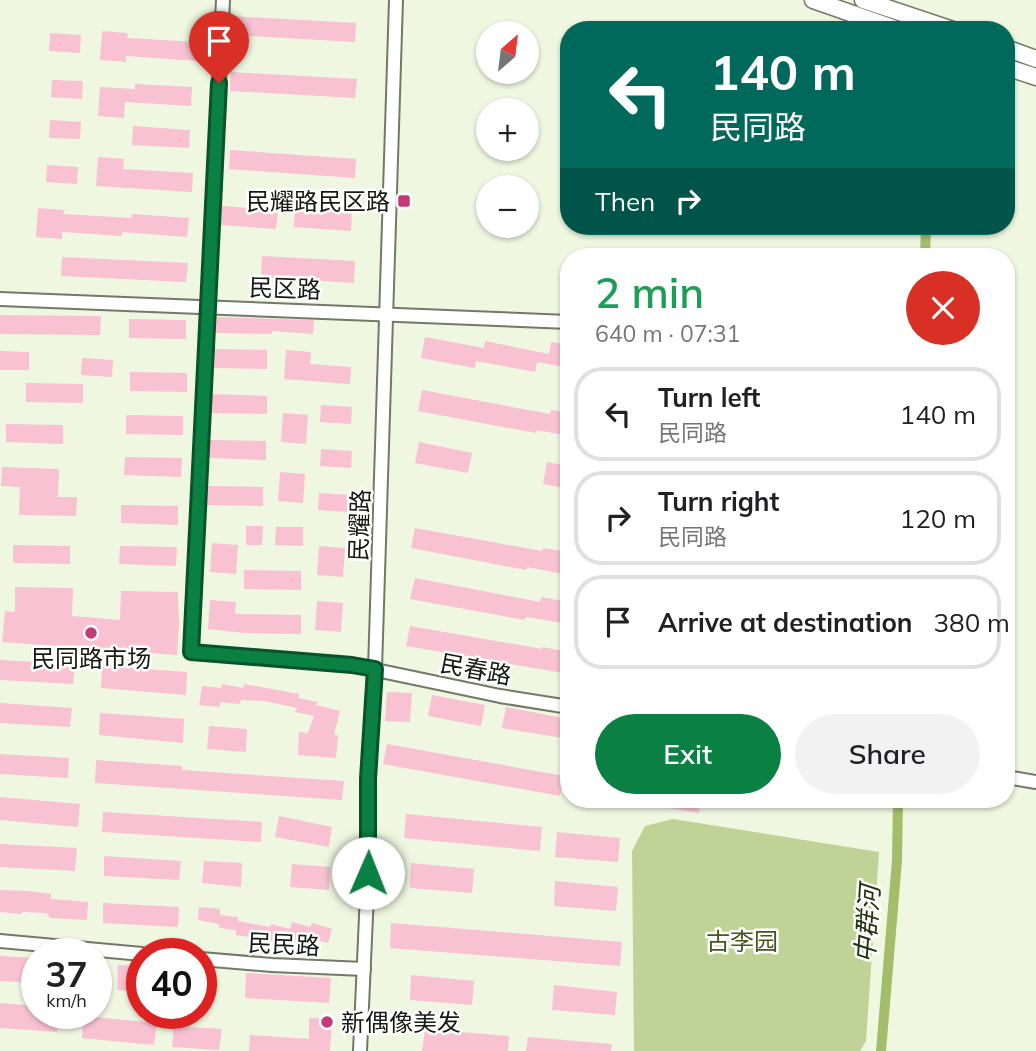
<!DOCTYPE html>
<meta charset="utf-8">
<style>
:root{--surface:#fff;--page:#f2f2f2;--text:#202124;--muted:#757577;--line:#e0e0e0;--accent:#0b8043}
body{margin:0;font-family:Mulish,"Noto Sans SC",sans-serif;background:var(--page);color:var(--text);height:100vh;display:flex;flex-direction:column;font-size:26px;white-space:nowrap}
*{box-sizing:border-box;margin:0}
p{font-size:23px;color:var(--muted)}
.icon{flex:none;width:38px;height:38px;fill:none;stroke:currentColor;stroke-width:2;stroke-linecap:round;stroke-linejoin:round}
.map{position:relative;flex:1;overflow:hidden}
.details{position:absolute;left:560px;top:248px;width:455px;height:560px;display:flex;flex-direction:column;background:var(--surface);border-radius:28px;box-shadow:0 2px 5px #0004}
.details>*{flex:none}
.banner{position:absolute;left:560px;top:21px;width:455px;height:214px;border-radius:28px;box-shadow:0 2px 5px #0004;background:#00695c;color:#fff;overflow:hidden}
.needle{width:46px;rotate:28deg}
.tools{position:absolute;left:476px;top:21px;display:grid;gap:14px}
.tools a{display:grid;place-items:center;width:63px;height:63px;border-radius:50%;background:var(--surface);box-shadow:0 2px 5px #0004;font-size:35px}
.speed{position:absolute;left:21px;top:938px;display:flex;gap:14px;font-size:35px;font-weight:700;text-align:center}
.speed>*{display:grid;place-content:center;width:91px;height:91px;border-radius:50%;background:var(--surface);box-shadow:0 2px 5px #0004;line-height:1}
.speed small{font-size:18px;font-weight:400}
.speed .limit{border:10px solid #d22;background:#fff;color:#111}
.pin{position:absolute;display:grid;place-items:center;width:60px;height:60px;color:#fff;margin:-72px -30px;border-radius:50% 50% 50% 0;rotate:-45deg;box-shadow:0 0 7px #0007}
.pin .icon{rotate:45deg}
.me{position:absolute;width:77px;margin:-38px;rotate:1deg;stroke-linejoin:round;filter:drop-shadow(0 0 5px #0008)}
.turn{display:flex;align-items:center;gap:24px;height:147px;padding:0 35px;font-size:32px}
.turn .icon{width:91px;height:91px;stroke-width:2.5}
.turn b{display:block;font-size:49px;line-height:60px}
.then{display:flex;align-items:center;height:66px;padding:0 35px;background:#0003;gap:14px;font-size:26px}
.round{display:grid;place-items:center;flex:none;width:74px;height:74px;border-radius:37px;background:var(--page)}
.head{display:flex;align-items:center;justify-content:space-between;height:119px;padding:0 35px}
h1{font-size:42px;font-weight:600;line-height:52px;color:#1e9e55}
.cta{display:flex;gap:14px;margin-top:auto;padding:14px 35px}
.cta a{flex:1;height:80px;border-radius:42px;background:var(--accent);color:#fff;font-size:28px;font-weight:600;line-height:80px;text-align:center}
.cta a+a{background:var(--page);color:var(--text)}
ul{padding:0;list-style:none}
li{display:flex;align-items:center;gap:21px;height:94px;margin:0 14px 10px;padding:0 21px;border:4px solid var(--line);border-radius:28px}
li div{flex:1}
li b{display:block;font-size:26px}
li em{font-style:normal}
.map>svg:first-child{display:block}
.green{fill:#bed395}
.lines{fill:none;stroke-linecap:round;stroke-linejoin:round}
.canal{stroke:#a3bd6b;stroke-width:10}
.building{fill:#f9c2d2}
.minor-casing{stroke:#727966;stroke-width:16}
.major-casing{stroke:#727966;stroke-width:19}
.minor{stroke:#fff;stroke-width:12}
.major{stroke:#fff;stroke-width:16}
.route-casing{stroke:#07532c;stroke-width:18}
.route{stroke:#0b8043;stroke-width:12}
.poi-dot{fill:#c33a74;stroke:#fff;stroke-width:2.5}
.labels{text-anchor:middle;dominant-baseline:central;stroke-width:5;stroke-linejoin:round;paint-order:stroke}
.poi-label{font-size:24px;fill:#161911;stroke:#fff;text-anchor:end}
.street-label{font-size:24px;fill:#161911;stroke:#fff}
.park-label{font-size:24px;fill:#46561c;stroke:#fff}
.water-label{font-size:26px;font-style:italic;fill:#27310e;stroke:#fff}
</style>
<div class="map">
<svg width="1036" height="1051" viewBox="0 0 1036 1051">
<rect width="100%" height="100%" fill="#eff7e1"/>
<!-- green -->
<polygon class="green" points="673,819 879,852 866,1041 860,1051 634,1051 632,851 645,826"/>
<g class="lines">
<!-- canal -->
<g class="canal">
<polyline points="925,257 926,226"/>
<polyline points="881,1051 897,860 898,800"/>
</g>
</g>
<!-- building -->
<g class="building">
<polygon points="231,16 356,23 355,42 230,35"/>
<polygon points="102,31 128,33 127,38 198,42 197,61 126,56 126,62 100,60"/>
<polygon points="50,33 81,35 80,53 49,51"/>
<polygon points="231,72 357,79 355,98 230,91"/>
<polygon points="52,80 83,81 82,99 51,97"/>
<polygon points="135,84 192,87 191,106 125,102 124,118 98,116 100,87 135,89"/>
<polygon points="50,120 81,122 80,139 49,138"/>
<polygon points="133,126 190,130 189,148 132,145"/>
<polygon points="230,150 356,159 355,178 229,169"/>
<polygon points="98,157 124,159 123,169 193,173 192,192 96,186"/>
<polygon points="47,165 78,167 77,184 46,182"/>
<polygon points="222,206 278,210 276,229 221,225"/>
<polygon points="38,208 64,210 63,214 131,218 132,214 189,218 187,237 122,232 122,236 62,232 62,239 36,237"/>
<polygon points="295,208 352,212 351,231 294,227"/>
<polygon points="262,256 355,261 354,283 261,277"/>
<polygon points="62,257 188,263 186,282 61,276"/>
<polygon points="0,315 101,316 100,335 0,334"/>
<polygon points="216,317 314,320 313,334 272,331 272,334 215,333"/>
<polygon points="129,319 186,320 186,339 129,338"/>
<polygon points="425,337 484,348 485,341 549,354 551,342 569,345 569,368 537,362 535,372 476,361 475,368 421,358"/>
<polygon points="215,349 267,350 267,369 214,368"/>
<polygon points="286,350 311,352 310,364 351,367 350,384 284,379"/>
<polygon points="0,351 29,352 29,370 0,370"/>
<polygon points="82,358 113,360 112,377 81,375"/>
<polygon points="130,372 187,373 187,392 130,391"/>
<polygon points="26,383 83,384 83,403 26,402"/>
<polygon points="422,390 550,414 551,410 569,413 569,436 537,430 536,433 418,411"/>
<polygon points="212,394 267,396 267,414 211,413"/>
<polygon points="321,405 352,407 351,424 320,422"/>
<polygon points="283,413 308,415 306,444 281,442"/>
<polygon points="126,415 183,416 183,435 126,434"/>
<polygon points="6,424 63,425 63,444 6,442"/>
<polygon points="210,440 266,441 266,460 209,458"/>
<polygon points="419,442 472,453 468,473 415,463"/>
<polygon points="321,449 352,451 351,468 320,466"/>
<polygon points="125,457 182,458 181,477 124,475"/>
<polygon points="547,462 569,466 569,489 543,484"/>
<polygon points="2,467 59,469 58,497 77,497 76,516 19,515 20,487 1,486"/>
<polygon points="280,472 305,474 303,503 278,501"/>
<polygon points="208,486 263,487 263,506 207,505"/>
<polygon points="319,493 351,495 350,512 318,510"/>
<polygon points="121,505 178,506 178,525 121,523"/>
<polygon points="246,526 263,526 262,545 246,545"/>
<polygon points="276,527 303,527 303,546 275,545"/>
<polygon points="415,528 542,551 543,548 569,552 569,575 527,567 526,570 411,548"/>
<polygon points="212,543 238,545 236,574 210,572"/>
<polygon points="13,545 70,546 70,564 13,563"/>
<polygon points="120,546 177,547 176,566 119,564"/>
<polygon points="319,546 345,548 343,577 317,575"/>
<polygon points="244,570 301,571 301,590 244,589"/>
<polygon points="415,578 540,602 541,597 569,602 569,624 526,617 525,620 410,599"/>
<polygon points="15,587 73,588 72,616 120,620 121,591 178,592 179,624 177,655 2,642 5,611 15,612"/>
<polygon points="210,600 236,602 235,614 301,615 301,634 244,633 208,629"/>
<polygon points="317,601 343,603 341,632 315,630"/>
<polygon points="410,626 542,649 542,647 569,652 569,674 406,646"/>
<polygon points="0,660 75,664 73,684 0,680"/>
<polygon points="102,666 187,672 186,695 101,688"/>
<polygon points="222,684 243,688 244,684 299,694 298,698 318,702 316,705 340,711 334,735 338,735 336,758 298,755 299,732 308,733 314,716 295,712 297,708 265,701 241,700 240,704 220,702 220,707 199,705 202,686 221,688"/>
<polygon points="387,692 412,693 410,722 385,721"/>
<polygon points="432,695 485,705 481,726 428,716"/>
<polygon points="0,703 72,708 70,727 0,723"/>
<polygon points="506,707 569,719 569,739 502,728"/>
<polygon points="100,713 184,719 183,743 99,735"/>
<polygon points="209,726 247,729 246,752 207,749"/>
<polygon points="387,744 564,776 560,796 383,764"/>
<polygon points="0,754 69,758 68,778 0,774"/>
<polygon points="96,760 182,766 182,770 344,781 342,800 95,783"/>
<polygon points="0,797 80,804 78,827 0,820"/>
<polygon points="647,800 701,800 699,813 647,804"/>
<polygon points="103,812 262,822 261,842 102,832"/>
<polygon points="406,814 542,827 540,851 404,838"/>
<polygon points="279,816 332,827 329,847 275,837"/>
<polygon points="557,832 620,838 618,862 555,857"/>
<polygon points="0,844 77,848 75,871 0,867"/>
<polygon points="104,856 181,861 179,880 104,876"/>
<polygon points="204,861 242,863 241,887 202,883"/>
<polygon points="411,863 474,869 472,893 410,888"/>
<polygon points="292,864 330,867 329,890 290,887"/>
<polygon points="555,881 618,887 616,911 554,906"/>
<polygon points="0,890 29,891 51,894 51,899 88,902 87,920 50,918 47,913 22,912 22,914 0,912"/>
<polygon points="103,903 179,907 178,927 103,923"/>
<polygon points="199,907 220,909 220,915 238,917 238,921 270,927 271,924 290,929 292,922 310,927 312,923 332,929 328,943 307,938 306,942 287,938 286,943 236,935 236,930 219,928 219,924 198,920"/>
<polygon points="391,923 622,942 620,966 390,948"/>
<polygon points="0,956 37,958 37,983 0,981"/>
<polygon points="118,965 142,966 142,992 117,990"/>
<polygon points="246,973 331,978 329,1003 245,998"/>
<polygon points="411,975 474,981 472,1005 410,1000"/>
<polygon points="554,985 617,992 615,1015 552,1010"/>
<polygon points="0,1003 37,1006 37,1013 59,1013 57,1032 0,1028"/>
<polygon points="83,1016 157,1023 154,1045 82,1038"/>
<polygon points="309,1018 332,1019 330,1051 249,1051 250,1035 309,1039"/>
<polygon points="174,1026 222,1029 219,1050 172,1047"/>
<polygon points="425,1029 509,1036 508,1051 422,1051"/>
<polygon points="528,1037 612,1044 611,1051 526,1051"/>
</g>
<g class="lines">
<!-- minor casing -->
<g class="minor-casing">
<g id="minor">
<polyline points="223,0 191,652 352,665 500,696 569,707"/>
<polyline points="0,299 569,322"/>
<polyline points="1006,777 1036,782"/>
<polyline points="0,941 142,954"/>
<polyline points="201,959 272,965 364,969"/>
<polyline points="360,1051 369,849 368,779 375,669 396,0"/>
</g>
</g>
<!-- major casing -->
<g class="major-casing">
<g id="major">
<polyline points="813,0 899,30"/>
<polyline points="863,0 953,30"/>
<polyline points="1006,48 1036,59"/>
<polyline points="1006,67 1036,77"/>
</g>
</g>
<!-- minor -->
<use href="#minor" class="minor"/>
<!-- major -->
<use href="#major" class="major"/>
</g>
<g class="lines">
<!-- route casing -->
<g class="route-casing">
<polyline id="route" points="219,83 191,652 352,665 375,669 368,779 368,873"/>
</g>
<!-- route -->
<use href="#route" class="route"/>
</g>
<!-- markers -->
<g class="poi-dot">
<rect x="397" y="194" width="14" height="14" rx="3.5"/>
<circle cx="91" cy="633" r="7"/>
<circle cx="327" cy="1022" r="7"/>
</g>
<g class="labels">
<!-- poi labels -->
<g class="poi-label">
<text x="390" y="201">民耀路民区路</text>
<text x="91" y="658" text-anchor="middle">民同路市场</text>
<text x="341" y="1022" text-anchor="start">新偶像美发</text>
</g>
<!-- street labels -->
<g class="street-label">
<text transform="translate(285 288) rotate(2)">民区路</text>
<text transform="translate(359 525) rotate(-88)">民耀路</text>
<text transform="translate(476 669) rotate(11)">民春路</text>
<text transform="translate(284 944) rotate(3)">民民路</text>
</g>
<!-- park labels -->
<g class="park-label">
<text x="742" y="941">古李园</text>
</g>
<!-- water labels -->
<g class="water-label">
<text transform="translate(867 924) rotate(-86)">中群河</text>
</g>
</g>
</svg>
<div class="tools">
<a><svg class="needle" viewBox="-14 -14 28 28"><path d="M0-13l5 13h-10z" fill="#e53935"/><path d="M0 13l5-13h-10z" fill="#757577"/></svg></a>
<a>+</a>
<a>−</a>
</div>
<div class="speed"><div>37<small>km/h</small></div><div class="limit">40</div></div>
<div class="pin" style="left:219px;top:83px;background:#d93025"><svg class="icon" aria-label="arrive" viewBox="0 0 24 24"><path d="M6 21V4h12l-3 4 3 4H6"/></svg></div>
<svg class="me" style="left:368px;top:873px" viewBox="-20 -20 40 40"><circle r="19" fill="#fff"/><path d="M0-13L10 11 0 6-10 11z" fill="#0b8043"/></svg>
<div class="banner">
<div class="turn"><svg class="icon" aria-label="left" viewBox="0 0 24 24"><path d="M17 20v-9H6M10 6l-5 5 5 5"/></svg><div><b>140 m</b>民同路</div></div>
<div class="then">Then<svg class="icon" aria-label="right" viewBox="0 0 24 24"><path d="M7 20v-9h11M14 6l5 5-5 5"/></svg></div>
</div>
<section class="details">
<div class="head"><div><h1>2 min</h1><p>640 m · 07:31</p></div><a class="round" style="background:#d93025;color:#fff"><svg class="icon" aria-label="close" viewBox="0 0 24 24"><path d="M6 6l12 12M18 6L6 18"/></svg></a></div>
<ul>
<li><svg class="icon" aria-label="left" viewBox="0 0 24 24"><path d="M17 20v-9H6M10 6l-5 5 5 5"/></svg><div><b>Turn left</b><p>民同路</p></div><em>140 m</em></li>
<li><svg class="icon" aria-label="right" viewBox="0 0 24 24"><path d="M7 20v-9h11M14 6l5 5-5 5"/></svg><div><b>Turn right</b><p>民同路</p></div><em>120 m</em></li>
<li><svg class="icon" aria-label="arrive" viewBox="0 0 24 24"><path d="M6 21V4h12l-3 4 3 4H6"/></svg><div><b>Arrive at destination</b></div><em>380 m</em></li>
</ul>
<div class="cta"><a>Exit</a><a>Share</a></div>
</section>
</div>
